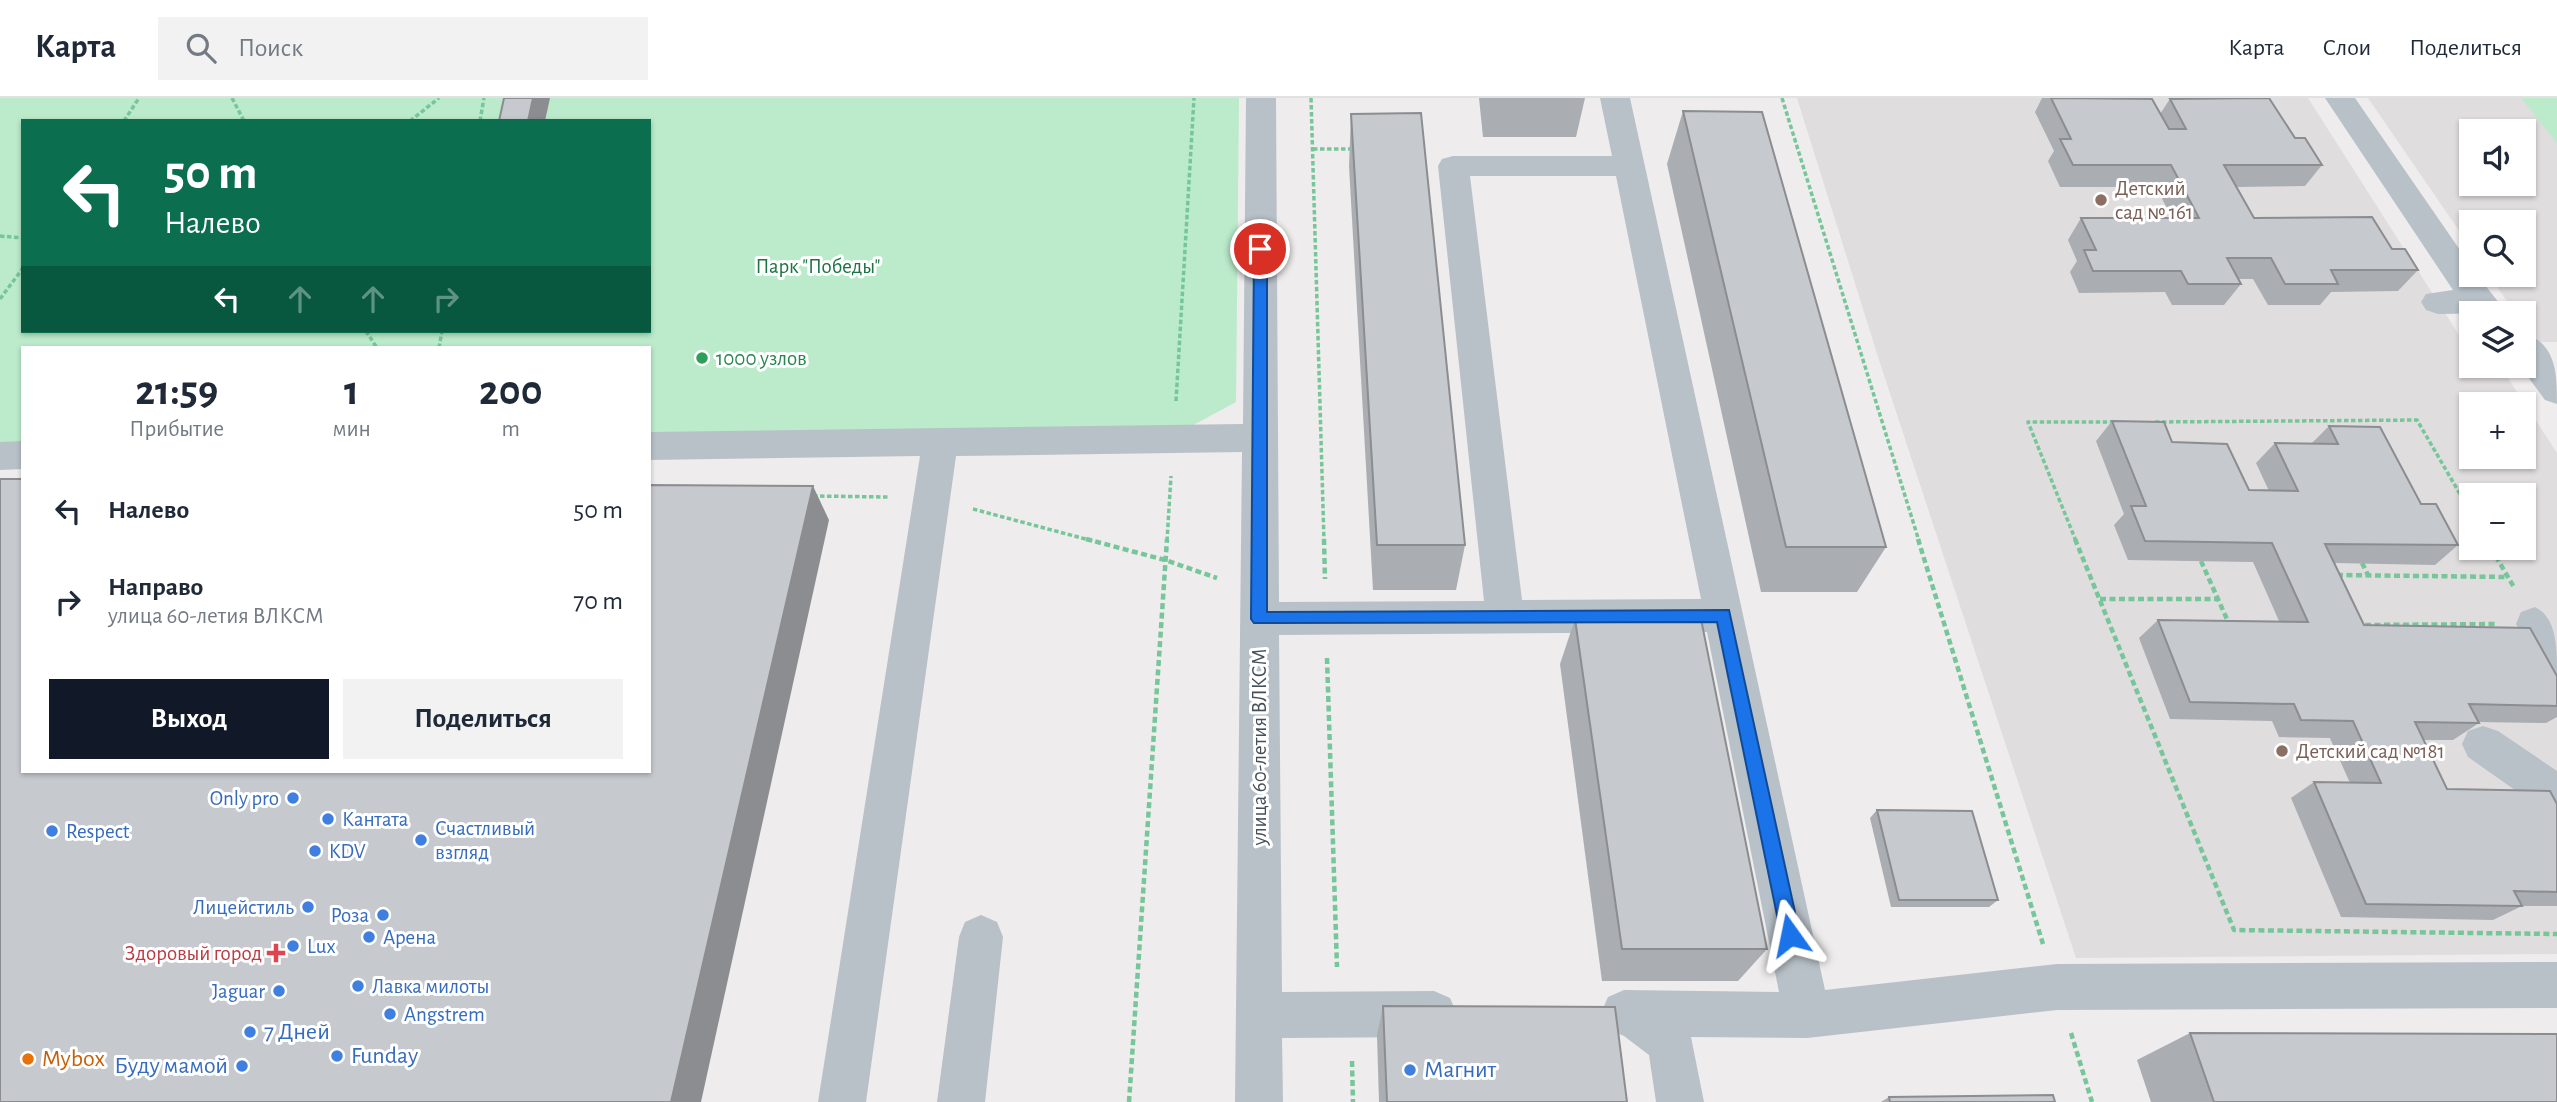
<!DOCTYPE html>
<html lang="ru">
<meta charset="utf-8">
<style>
:root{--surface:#fff;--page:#f2f2f3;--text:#1f2937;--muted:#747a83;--line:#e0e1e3;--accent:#111827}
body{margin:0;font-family:"Alegreya Sans",sans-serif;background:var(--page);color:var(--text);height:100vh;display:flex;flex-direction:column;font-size:26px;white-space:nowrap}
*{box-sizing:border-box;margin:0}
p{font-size:23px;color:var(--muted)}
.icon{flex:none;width:38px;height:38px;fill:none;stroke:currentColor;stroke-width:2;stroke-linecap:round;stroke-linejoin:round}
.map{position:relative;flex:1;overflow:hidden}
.side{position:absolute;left:21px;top:248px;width:630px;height:427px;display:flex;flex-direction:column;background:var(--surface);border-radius:0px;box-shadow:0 2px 5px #0004}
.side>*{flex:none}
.guide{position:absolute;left:21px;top:21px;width:630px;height:214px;border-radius:0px;box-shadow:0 2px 5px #0004;background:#0b6e4f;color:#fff;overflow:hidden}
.controls{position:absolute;left:2459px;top:21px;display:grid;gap:14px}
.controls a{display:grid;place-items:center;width:77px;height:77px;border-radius:0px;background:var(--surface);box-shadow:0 2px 5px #0004;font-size:35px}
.pin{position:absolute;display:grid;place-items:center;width:60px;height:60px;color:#fff;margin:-30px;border:4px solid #fff;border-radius:50%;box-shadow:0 2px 7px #0007}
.me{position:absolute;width:77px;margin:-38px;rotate:348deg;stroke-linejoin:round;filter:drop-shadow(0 0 5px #0008)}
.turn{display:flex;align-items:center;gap:24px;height:147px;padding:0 28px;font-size:32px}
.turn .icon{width:91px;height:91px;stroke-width:2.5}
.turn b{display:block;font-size:49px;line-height:60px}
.lanes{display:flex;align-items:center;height:66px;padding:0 28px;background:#0003;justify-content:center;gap:35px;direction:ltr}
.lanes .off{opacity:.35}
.eta{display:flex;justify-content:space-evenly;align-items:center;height:119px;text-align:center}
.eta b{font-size:42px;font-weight:700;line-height:49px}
.cta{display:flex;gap:14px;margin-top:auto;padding:14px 28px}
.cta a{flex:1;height:80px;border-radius:0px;background:var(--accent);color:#fff;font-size:28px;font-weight:700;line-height:80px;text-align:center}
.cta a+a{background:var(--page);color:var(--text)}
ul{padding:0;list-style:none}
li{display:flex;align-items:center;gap:21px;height:91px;padding:0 28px}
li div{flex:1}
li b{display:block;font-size:26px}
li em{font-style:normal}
header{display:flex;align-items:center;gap:42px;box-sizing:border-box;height:98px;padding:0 35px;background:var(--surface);border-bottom:2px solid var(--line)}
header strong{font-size:33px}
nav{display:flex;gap:38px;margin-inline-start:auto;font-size:24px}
.search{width:490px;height:63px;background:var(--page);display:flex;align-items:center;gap:18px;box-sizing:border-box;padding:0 24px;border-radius:0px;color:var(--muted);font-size:26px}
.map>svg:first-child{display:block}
.education{fill:#dfdddd;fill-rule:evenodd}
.green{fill:#bbebcb;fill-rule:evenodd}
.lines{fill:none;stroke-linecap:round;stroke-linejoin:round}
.path-far1{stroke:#76c69a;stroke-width:3.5;stroke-dasharray:4.5 2.5;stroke-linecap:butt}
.path{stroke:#76c69a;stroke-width:4.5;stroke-dasharray:6 3.5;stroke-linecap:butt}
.minor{fill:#b8c1c8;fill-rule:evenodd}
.wall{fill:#aaadb1}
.shaded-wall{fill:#8b8d90}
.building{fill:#c6c9ce;stroke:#8b8d90;stroke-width:2}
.route{fill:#1a73e8;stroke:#114b97;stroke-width:2}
.education-dot{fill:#8d6e63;stroke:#fff;stroke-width:2.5}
.leisure-dot{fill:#2e9e5b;stroke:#fff;stroke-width:2.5}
.shop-dot{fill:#3f7fe0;stroke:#fff;stroke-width:2.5}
.health-dot{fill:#e0444e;stroke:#fff;stroke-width:2.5}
.food-dot{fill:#e8710a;stroke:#fff;stroke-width:2.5}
.labels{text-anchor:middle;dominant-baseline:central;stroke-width:6;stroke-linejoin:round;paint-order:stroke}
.education-label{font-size:21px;fill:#785e54;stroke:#fff;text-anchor:start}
.park-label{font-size:21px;fill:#1b7442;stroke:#fff}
.leisure-label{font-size:21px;fill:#27864d;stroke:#fff;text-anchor:start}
.street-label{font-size:21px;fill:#455058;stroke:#fff}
.shop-label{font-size:21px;fill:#366cbe;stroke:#fff;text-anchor:start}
.health-label{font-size:21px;fill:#be3a42;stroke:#fff;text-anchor:end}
.near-shop-label{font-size:24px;fill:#366cbe;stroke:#fff;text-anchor:start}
.near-food-label{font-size:24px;fill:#c56008;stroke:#fff;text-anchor:start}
</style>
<header>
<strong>Карта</strong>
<div class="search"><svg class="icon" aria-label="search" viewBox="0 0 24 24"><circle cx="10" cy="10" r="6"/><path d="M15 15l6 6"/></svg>Поиск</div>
<nav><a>Карта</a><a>Слои</a><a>Поделиться</a></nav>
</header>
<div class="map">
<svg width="2557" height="1004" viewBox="0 0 2557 1004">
<rect width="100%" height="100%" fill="#eeecec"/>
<!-- education -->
<g class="education">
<path d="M1797 0H2308L2471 256V268H2495L2502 271 2557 355V856L2076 860 1879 262ZM2471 306H2524V359H2471ZM2471 397H2524V450H2471Z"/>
<path d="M2368 0H2557V244H2535L2524 227V215H2515L2489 177H2524V124H2471V150ZM2471 33H2524V86H2471Z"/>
</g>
<!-- green -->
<g class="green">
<path d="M0 0H1239L1236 304 1186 331 649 337V250H23V345L0 346ZM23 23H649V233H23Z"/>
<polygon points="2521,0 2557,0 2557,45"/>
</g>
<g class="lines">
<!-- path-far1 -->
<g class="path-far1">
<polyline points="232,0 244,23"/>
<polyline points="1311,0 1324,443"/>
<polyline points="1782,0 1919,443"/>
<polyline points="124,23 139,0"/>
<polyline points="410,23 439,0"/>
<polyline points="480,23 484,0"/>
<polyline points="1313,51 1354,51"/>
<polyline points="0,138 23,140"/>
<polyline points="0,201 23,170"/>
<polyline points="366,233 377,250"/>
<polyline points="439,250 442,233"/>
<polyline points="1176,303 1194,0"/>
<polyline points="2155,324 2417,322 2471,415"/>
<polyline points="813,398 888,399"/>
<polyline points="973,411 1093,443"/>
<polyline points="1167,443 1171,378"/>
<polyline points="2076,443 2028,324 2115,324"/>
</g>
<!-- path -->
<g class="path">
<polyline points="1086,441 1165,462 1217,480"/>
<polyline points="1324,441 1325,481"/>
<polyline points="1918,441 2043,846"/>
<polyline points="2075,441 2234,832 2557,836"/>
<polyline points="2491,450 2515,491"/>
<polyline points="2201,463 2230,528"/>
<polyline points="2362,465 2368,477"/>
<polyline points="2337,477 2508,479"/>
<polyline points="2100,501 2219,501"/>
<polyline points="2365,527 2497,526"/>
<polyline points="1327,560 1337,869"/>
<polyline points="2071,935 2092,1004"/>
<polyline points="1352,963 1353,1004"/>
<polyline points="1129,1004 1167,441"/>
</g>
<!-- minor -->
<g class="minor">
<path d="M1246 0H1276L1279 504 1484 503 1438 68 1442 61 1453 58H1612L1600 0H1630L1825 892 2057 866 2557 864V910L2057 912 1807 940 1691 939 1704 1004H1656L1649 957 1624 938 1608 931 1601 915 1608 899 1624 892 1779 894 1707 534 1279 537 1282 894 1434 893 1450 900 1457 916 1450 932 1434 939 1282 940 1283 1004H1235L1242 354 956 358 866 1004H818L920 358 649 362V334L1243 326ZM1470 78H1616L1701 501 1522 502Z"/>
<polygon points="2325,0 2355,0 2471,168 2471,177 2477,177 2507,215 2438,216 2426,212 2421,204 2426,196 2453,192"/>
<path d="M2524 235C2557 246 2557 277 2557 306L2545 302 2520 268H2524Z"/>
<polygon points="23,343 23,371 0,372 0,344"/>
<path d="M2535 509C2557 520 2557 550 2557 578L2543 573 2516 526 2521 514Z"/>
<polygon points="2483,628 2498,633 2557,673 2557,716 2542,711 2468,659 2462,646 2468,633"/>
<polygon points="981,817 997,824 1003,839 985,1004 937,1004 959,839 965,824"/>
</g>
</g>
<!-- wall -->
<g class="wall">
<polygon points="1479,0 1585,0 1576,39 1483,39"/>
<polygon points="2042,0 2086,0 2160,16 2170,1 2295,40 2322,67 2305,88 2236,89 2254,120 2392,151 2418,172 2398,193 2331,194 2320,207 2268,207 2253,181 2238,181 2241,186 2224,207 2172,207 2165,194 2079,195 2070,174 2077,163 2068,142 2081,120 2172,120 2156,89 2060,89 2048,63 2054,53 2035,14"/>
<polygon points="1683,13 1886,449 1857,494 1761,494 1667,66"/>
<polygon points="1351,16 1465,447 1456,492 1373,492 1349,68"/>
<polygon points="2112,323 2172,344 2249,392 2269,393 2256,365 2275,345 2312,345 2329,328 2421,406 2458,447 2435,467 2335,465 2364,527 2557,608 2557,619 2546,625 2478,624 2479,625 2453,642 2423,642 2447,691 2557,706 2557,808 2522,808 2493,822 2341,819 2291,700 2314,684 2350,685 2330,640 2279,639 2272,623 2170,621 2139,540 2158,522 2279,523 2253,464 2128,462 2114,427 2124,416 2096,343"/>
<polygon points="1575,521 1767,851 1738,883 1602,883 1560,566"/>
<polygon points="1877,712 1998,802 1989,809 1891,809 1870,720"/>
<polygon points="1383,908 1627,1004 1379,1004 1377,937"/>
<polygon points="2190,935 2557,1004 2151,1004 2137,962"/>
<polygon points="1889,999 2055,1004 1881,1004"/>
</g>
<!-- shaded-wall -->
<g class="shaded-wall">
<polygon points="533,0 550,0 545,23 528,23"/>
<polygon points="813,388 829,422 701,1004 671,1004"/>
</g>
<!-- building -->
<g class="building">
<polygon points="504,0 533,0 528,23 499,23"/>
<polygon points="2051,0 2152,1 2169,31 2186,31 2170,1 2269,0 2295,40 2305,40 2322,67 2224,67 2254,120 2372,119 2392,151 2405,151 2418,172 2331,172 2338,186 2285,186 2271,160 2227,160 2241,186 2188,186 2181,173 2093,173 2084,152 2096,152 2081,120 2199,120 2171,67 2073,67 2060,41 2071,41"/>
<polygon points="1683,13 1762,14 1886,449 1786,449"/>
<polygon points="1421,15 1465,447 1377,447 1351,16"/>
<polygon points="2112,323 2164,324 2172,344 2227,346 2249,392 2298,393 2275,345 2338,346 2329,328 2380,329 2421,406 2436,406 2458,447 2325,446 2364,527 2530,530 2557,578 2557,608 2469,606 2479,625 2415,624 2447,691 2550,693 2557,706 2557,794 2514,793 2522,808 2366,806 2314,684 2381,685 2353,623 2301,622 2294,606 2190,604 2158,522 2308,524 2272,445 2145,443 2131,408 2146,408"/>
<polygon points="0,381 23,381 23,674 649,674 649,387 813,388 671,1004 0,1004"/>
<polygon points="1575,521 1701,521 1767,851 1622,851"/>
<polygon points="1877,712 1972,713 1998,802 1899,802"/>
<polygon points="1383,908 1615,909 1627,1004 1387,1004"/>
<polygon points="2190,935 2557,936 2557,1004 2214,1004"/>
<polygon points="2053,997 2055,1004 1890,1004 1889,999"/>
</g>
<!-- route -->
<polygon class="route" points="1260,147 1267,151 1267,514 1729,512 1800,837 1797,843 1790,846 1784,843 1781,837 1717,524 1254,525 1251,521 1254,151"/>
<!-- markers -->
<g class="education-dot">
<circle cx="2101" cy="102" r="7"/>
<circle cx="2282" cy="653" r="7"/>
</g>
<circle class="leisure-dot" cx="702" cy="260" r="7"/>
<g class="shop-dot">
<circle cx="293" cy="700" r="7"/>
<circle cx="328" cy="721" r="7"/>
<circle cx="52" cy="733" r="7"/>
<circle cx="421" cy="742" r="7"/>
<circle cx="315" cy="753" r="7"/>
<circle cx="308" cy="809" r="7"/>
<circle cx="383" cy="817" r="7"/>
<circle cx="369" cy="839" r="7"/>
<circle cx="293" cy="848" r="7"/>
<circle cx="358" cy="888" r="7"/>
<circle cx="279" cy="893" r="7"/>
<circle cx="390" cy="916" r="7"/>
<circle cx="250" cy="934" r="7"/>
<circle cx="337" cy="958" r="7"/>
<circle cx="242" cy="968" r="7"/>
<circle cx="1410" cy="972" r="7"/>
</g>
<path class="health-dot" d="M272.5 844.5h7v7h7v7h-7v7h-7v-7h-7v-7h7z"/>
<circle class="food-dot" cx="28" cy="961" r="7"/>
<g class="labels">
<!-- education labels -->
<g class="education-label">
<text x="2115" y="90">Детский<tspan x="2115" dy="24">сад № 161</tspan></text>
<text x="2296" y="653">Детский сад №181</text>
</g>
<!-- park labels -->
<g class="park-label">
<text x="818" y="168">Парк "Победы"</text>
</g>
<!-- leisure labels -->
<g class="leisure-label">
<text x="716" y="260">1000 узлов</text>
</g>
<!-- street labels -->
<g class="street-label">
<text transform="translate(1259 649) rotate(-90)">улица 60-летия ВЛКСМ</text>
</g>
<!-- shop labels -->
<g class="shop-label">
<text x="279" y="700" text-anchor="end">Only pro</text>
<text x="342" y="721">Кантата</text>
<text x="435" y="730">Счастливый<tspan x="435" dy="24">взгляд</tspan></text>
<text x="66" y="733">Respect</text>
<text x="329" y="753">KDV</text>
<text x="294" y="809" text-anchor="end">Лицейстиль</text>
<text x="369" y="817" text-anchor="end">Роза</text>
<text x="383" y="839">Арена</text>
<text x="307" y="848">Lux</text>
<text x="372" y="888">Лавка милоты</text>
<text x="265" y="893" text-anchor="end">Jaguar</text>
<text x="404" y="916">Angstrem</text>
</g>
<!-- health labels -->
<g class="health-label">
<text x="262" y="855">Здоровый город</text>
</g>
<!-- near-shop labels -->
<g class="near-shop-label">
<text x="264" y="934">7 Дней</text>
<text x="351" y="958">Funday</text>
<text x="228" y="968" text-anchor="end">Буду мамой</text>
<text x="1424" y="972">Магнит</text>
</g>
<!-- near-food labels -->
<g class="near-food-label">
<text x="42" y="961">Mybox</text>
</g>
</g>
</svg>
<div class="controls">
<a><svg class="icon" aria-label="sound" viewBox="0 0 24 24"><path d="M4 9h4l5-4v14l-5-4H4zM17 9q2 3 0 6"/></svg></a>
<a><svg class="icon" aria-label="search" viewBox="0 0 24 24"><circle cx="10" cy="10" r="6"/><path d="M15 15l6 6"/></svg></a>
<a><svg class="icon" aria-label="layers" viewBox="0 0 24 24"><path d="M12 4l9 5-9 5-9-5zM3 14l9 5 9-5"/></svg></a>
<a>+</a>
<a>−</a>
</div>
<div class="pin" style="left:1260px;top:151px;background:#d93025"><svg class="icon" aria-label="arrive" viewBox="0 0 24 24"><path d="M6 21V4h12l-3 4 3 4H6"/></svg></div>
<svg class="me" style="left:1790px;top:837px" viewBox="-20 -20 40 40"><path d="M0-17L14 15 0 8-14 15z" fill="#1a73e8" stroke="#fff" stroke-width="4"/></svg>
<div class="guide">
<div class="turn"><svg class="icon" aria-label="left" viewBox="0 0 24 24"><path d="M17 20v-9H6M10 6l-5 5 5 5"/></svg><div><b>50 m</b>Налево</div></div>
<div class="lanes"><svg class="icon" aria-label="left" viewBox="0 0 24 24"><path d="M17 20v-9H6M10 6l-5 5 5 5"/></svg><svg class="icon off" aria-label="ahead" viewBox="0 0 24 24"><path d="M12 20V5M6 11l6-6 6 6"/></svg><svg class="icon off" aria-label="ahead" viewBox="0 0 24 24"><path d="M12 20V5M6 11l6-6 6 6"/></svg><svg class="icon off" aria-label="right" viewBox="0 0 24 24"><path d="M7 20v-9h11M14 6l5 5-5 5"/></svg></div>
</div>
<section class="side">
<div class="eta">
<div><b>21:59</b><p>Прибытие</p></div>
<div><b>1</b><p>мин</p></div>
<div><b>200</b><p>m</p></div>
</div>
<ul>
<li><svg class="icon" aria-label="left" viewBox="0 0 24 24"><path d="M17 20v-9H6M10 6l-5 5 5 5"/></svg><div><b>Налево</b></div><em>50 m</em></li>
<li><svg class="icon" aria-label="right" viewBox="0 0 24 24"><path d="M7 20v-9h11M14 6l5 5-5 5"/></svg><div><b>Направо</b><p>улица 60-летия ВЛКСМ</p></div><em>70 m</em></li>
</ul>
<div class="cta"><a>Выход</a><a>Поделиться</a></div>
</section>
</div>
